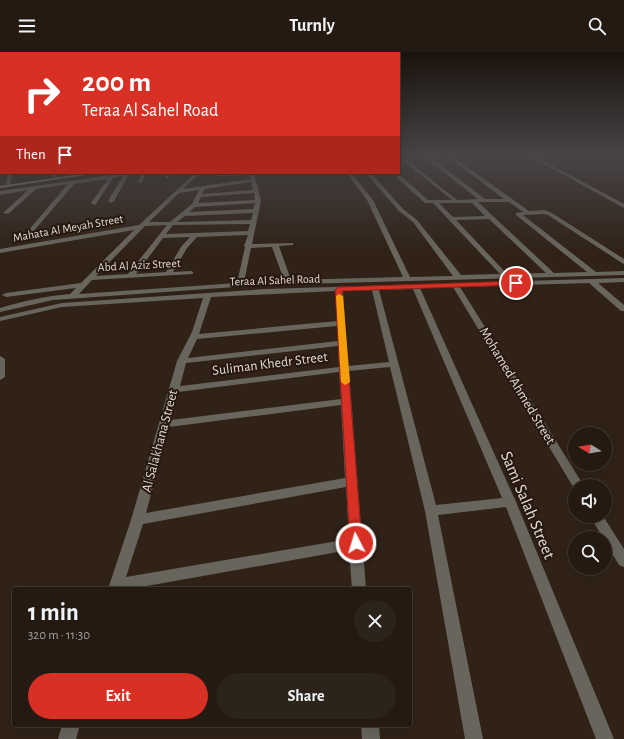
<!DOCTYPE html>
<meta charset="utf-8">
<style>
:root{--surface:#241a11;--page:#2c231a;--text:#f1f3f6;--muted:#a3a19f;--line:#413831;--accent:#d93025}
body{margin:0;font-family:"Alegreya Sans",sans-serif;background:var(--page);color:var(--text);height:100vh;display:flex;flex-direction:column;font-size:15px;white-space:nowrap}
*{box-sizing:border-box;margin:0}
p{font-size:13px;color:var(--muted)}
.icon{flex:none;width:22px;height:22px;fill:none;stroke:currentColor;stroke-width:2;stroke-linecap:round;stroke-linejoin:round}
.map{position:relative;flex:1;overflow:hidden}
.drawer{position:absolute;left:12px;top:535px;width:400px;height:140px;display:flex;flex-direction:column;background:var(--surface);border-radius:4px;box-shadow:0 4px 16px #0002,0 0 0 1px var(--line)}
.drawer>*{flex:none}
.top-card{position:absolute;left:0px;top:0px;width:400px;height:122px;box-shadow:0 4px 16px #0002,0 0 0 1px var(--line);background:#d93025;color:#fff;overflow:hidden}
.needle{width:26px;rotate:281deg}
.buttons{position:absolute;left:568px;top:375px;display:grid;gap:8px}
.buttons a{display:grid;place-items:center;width:44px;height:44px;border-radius:50%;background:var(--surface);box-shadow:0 4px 16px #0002,0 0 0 1px var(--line);font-size:20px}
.pin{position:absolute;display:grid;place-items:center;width:34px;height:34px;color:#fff;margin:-17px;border:2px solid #fff;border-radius:50%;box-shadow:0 1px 4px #0007}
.me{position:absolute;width:44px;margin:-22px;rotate:355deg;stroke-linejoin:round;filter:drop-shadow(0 0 3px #0008)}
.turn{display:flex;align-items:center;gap:14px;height:84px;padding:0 16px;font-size:18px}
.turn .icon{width:52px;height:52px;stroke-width:2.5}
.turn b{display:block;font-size:28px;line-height:34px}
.then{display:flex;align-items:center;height:38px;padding:0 16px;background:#0003;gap:8px;font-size:15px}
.round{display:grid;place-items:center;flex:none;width:42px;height:42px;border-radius:21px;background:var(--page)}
.headline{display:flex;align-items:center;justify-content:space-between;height:68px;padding:0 16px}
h1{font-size:24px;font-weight:700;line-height:30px}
.cta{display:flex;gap:8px;margin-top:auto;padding:8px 16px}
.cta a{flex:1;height:46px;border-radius:24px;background:var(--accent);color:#fff;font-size:16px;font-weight:700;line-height:46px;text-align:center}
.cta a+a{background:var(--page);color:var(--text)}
header{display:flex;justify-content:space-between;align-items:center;height:52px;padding:0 16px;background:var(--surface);font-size:18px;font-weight:700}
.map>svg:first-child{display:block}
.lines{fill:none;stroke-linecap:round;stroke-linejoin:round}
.minor{fill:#68655d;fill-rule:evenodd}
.secondary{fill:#8f897c;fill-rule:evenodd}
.route{fill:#d93025;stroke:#8d1f18}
.slow{fill:#f59e0b}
.labels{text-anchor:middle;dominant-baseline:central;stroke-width:4;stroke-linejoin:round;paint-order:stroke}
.far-street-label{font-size:12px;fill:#e3d9d2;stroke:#26180e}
.street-label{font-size:14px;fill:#e3d9d2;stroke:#26180e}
.near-street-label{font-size:17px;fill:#e3d9d2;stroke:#26180e}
</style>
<header><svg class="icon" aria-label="menu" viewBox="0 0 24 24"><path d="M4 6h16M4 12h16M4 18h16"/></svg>Turnly<svg class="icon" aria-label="search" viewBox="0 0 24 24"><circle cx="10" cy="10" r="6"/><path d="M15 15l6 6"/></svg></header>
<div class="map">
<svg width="624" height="687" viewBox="0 0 624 687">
<rect width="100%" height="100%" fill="#302217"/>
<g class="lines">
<!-- minor -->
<g class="minor">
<path d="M399 102 457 148 478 147 428 108V106H432L485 147H504L448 105 452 104 529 159 545 158 552 161 624 207V212L622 211 548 163 544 162 523 163 596 220 624 219V223L264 233 53 248 0 260V256C23 249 46 244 70 242L76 236 6 245 2 243 6 241 81 231 134 178 0 201V197L139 173 195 121H200L183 137 251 127 250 123 217 124 219 122 254 121 261 149 252 192 293 191V193L279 194 291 228 403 225 367 148 347 121H351L373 148 410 225 453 224 413 170 399 159 366 121H371L403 157 417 168 461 223 500 222 433 151H425L397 126V124H401L428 148H452L399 105ZM251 130 253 138 202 142 205 137ZM199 138 192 152 170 170H149L179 141ZM254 141 255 148 198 151 201 145ZM478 150H509L523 160 516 161V163L587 220 554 221ZM255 151 253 157 189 160 195 155ZM439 151H472L485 164 453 165ZM253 161 251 168 177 170 185 164ZM489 167 546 221 507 222 456 168ZM250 172 248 179 166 182 173 173ZM167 173 128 222 96 224 145 174ZM248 183 244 194 245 195 237 231 79 242 92 228 193 222V220L191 219 173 220 187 196 197 185ZM190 185 181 195 166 220 136 222 163 186ZM272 195 284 228 244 230 251 196Z"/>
<polygon points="408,102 412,102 415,105 411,106"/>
<polygon points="526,102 531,102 624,152 624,156"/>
<rect x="0" y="111" width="1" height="2"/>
<polygon points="8,121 22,121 12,123 10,132 8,133 6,132"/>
<polygon points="51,121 55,121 58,125 54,126"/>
<polygon points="125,121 138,121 128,124 114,149 111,151 108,149 123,124 113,126 96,152 94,153 91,151 108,127 74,132 32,181 27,180 68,132 36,137 8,162 3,161 28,138 0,143 0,139"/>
<polygon points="142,121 146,121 142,130 140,131 138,130"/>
<polygon points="167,121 171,121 167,127 165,126"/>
<path d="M624 226V230L598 231 624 253V259H621L589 231 460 235 584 434H575V438L453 235 420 236 516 450 614 687H596L506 455 438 463 483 687H465L425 459 390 315 349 319 366 537H352L349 498 130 537H108L131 468 177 309 192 280 203 246 62 255 0 269V265L62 251 266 237ZM413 237 502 446 436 453 379 238ZM372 238 389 310 348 314 343 239ZM335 239 337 269 199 282 211 245ZM337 274 338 289 188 306 197 287ZM338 294 339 315 180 334 186 311ZM339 320 341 347 171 368 178 340ZM341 353 345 426 146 461 169 375ZM346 435 349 487 126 525 143 472Z"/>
<polygon points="0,304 5,307 5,325 0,328"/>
<polygon points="590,464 603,464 624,497 624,515 619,513 605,490 605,486 603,486"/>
<polygon points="62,673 80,673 76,687 58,687"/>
<polygon points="361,673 379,673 380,687 362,687"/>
</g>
<!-- secondary -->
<polygon class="secondary" points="87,121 99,121 0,136 0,134"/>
</g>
<!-- sky -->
<linearGradient id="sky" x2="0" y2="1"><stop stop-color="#1a130d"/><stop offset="0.52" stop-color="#484447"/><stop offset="1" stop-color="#484447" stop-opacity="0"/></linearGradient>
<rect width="624" height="198" fill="url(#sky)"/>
<!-- route -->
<polygon class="route" points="516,229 518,230 518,233 342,239 362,491 360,495 356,496 351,495 350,491 335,238 339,235"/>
<!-- slow -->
<polygon class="slow" points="339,242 343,244 350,330 345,333 341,330 336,244"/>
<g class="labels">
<!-- far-street labels -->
<g class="far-street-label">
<text transform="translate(68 176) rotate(-10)">Mahata Al Meyah Street</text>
<text transform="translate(139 213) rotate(-3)">Abd Al Aziz Street</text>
<text transform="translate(275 228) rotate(-2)">Teraa Al Sahel Road</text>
</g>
<!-- street labels -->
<g class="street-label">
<text transform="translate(270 312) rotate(-7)">Suliman Khedr Street</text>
<text transform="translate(517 334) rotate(59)">Mohamed Ahmed Street</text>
<text transform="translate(160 389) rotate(-75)">Al Salakhana Street</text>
</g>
<!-- near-street labels -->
<g class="near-street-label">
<text transform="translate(528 453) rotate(67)">Sami Salah Street</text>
</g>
</g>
</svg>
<div class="buttons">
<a><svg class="needle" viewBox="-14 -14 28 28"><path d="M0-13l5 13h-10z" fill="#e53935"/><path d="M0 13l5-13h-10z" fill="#a3a19f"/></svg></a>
<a><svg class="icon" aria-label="sound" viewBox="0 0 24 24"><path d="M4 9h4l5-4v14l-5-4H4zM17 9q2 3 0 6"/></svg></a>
<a><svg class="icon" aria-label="search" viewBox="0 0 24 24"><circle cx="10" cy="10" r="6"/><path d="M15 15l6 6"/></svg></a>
</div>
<div class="pin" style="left:516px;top:231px;background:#d93025"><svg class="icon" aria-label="arrive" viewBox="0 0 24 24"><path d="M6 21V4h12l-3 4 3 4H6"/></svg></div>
<svg class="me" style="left:356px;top:491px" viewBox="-20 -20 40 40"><circle r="17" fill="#d93025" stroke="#fff" stroke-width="3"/><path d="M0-11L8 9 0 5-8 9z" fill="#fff"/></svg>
<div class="top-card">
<div class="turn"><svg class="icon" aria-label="right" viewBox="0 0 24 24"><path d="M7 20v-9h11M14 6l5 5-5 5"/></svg><div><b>200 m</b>Teraa Al Sahel Road</div></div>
<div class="then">Then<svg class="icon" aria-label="arrive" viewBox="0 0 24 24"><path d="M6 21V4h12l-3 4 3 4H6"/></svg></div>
</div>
<section class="drawer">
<div class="headline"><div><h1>1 min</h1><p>320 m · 11:30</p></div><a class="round"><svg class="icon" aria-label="close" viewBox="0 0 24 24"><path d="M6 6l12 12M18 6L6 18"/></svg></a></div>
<div class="cta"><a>Exit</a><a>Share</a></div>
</section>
</div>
